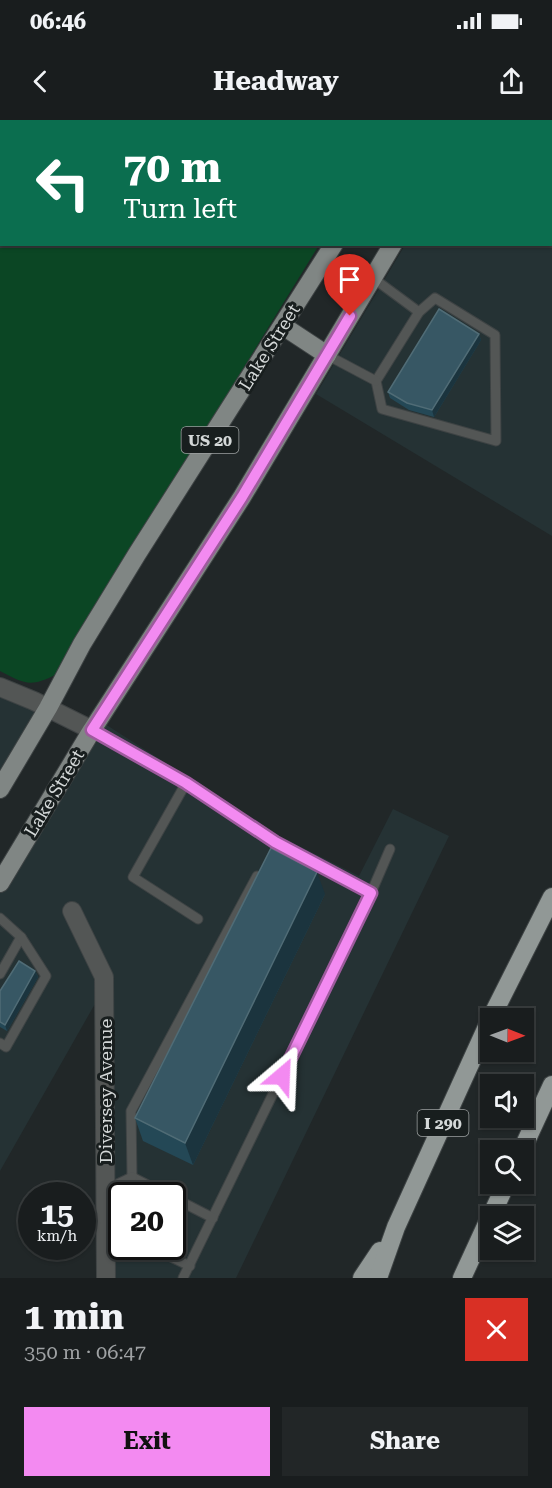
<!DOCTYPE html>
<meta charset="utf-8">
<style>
:root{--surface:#191d1e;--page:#222627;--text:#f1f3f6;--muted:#9fa2a4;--line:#373b3c;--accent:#f38af1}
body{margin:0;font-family:"Roboto Serif",serif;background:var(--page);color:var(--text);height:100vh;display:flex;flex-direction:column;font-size:22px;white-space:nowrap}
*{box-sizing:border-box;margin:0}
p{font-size:20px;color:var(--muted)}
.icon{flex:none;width:33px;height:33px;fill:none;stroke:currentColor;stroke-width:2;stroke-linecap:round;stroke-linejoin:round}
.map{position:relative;height:1158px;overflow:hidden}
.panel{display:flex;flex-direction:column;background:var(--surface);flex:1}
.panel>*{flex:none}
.hud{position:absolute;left:0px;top:0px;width:552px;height:126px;box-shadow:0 2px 4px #0004,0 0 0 2px var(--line);background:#0b6e4f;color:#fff;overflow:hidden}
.needle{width:39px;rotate:91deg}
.fabs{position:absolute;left:480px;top:888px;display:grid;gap:12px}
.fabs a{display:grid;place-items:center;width:54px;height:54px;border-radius:0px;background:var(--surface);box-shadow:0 2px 4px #0004,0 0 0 2px var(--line);font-size:30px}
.speed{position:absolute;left:18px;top:1062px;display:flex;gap:12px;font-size:30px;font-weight:700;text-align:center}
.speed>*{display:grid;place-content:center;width:78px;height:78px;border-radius:50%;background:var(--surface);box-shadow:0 2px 4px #0004,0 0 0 2px var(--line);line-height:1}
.speed small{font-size:15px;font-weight:400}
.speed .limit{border:3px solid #111;border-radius:9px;background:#fff;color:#111}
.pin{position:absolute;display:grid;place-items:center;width:51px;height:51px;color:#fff;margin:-62px -26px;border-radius:50% 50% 50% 0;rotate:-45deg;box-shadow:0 0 6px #0007}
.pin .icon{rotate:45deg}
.me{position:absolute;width:66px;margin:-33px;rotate:26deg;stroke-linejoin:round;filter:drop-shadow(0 0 4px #0008)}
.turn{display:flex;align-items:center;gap:21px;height:126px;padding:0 24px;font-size:27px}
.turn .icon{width:78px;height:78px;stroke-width:2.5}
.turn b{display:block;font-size:42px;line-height:51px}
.round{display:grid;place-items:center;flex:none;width:63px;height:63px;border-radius:0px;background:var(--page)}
.headline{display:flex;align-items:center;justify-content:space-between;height:102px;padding:0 24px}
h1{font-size:36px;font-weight:700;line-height:45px}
.action{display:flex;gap:12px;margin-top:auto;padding:12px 24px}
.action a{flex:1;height:69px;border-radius:0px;background:var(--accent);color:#111;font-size:24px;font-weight:700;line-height:69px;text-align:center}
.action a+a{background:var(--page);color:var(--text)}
.status{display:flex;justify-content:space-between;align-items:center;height:42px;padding:0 30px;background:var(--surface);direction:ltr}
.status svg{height:16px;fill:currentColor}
header{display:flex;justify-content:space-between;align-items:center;height:78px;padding:0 24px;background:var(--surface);font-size:27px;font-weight:700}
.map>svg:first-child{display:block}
.built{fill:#253234;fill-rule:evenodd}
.green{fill:#0b4624}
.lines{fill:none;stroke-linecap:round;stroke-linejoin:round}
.lane-casing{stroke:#3e4344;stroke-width:11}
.street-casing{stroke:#3e4344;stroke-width:20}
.primary-casing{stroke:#3e4344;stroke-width:20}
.highway-casing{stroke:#3e4344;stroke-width:20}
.lane{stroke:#535655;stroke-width:9}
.street{stroke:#535655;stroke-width:18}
.primary{stroke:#808684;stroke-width:18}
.highway{stroke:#919896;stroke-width:18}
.wall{fill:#244856}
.shaded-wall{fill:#1b343e}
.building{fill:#375764;stroke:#506c76;stroke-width:1.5}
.route-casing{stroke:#9e5a9d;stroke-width:15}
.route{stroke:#f38af1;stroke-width:10}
.labels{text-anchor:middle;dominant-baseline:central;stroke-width:6;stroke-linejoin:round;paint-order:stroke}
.shield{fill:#181e1e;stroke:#9ca0a0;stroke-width:1.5}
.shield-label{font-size:16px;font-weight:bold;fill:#d4d8d8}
.street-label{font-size:18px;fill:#d4d8d8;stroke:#181e1e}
</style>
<div class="status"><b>06:46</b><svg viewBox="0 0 49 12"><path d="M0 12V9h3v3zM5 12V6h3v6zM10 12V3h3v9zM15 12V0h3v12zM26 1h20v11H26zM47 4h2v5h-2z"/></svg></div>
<header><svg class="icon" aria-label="back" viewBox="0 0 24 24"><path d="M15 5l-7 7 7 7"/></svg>Headway<svg class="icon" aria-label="share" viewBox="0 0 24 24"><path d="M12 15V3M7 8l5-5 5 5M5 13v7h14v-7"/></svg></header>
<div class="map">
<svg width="552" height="1158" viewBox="0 0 552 1158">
<rect width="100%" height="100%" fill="#212728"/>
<!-- built -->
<g class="built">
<polygon points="550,124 552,126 552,416 316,274 405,125"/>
<polygon points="0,573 40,591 0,656"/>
<path d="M102 602 279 716 359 756 393 689 449 716 236 1158H102L100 875 0 1051V772ZM122 1076H172V1126H122Z"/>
</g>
<!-- green -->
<path class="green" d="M0 0H396L395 2H2V124L319 125 55 555C30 568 23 563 0 551Z"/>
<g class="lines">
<!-- lane casing -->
<g class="lane-casing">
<g id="lane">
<polyline points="373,158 419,192"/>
<polygon points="435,178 495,215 496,321 382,289 376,261 419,192"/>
<polyline points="327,235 376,261"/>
<polyline points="92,610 186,663 275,722 371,773 183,1158"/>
<polyline points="186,663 133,757 198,799"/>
<polyline points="371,773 390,729"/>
<polyline points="0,798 21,817 0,854"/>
<polyline points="0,923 6,927 46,856 21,817"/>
<polyline points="132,1057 131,991 257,756"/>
<polyline points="132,1057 169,1076"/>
<polyline points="105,1070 132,1057"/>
<polyline points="172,1077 213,1098"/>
<polyline points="148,1126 190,1146"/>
</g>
</g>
<!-- street casing -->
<g class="street-casing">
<g id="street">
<polyline points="0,567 34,581 92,610"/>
<polyline points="72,791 104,857 106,1158"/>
</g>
</g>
<!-- primary casing -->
<g class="primary-casing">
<g id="primary">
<polyline points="411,2 412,0"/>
<polyline points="466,2 466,0"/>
<polyline points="283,206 327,235"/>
<polyline points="0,669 48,588 82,524 137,434 334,124"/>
<polyline points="0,763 92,610 242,377 393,124"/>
</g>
</g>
<!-- highway casing -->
<g class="highway-casing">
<g id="highway">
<polyline points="491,898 552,777"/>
<polyline points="522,1030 552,965"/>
<polyline points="491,1096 506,1064"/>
<polyline points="362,1158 380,1131"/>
<polyline points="378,1158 396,1107 490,900"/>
<polyline points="462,1158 490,1097"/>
</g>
</g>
<!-- lane -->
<use href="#lane" class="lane"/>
<!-- street -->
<use href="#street" class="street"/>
<!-- primary -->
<use href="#primary" class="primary"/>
<!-- highway -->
<use href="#highway" class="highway"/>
</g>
<!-- wall -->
<g class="wall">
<polygon points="479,214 481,220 434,297 409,290 390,278 388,272"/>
<polygon points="325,774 193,1045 143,1021 135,998"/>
<polygon points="35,851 38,857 7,911 0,907 0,871"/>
</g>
<!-- shaded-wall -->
<g class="shaded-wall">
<polygon points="479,214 481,220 434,297 432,290"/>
<polygon points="317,752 325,774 193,1045 185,1023"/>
<polygon points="35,851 38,857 7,911 5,905"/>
</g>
<!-- building -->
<g class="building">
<polygon points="439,189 479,214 432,290 407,283 388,272"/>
<polygon points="271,728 317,752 185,1023 135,998"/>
<polygon points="19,841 35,851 5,905 0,902 0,871"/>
</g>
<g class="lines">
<!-- route casing -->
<g class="route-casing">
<polyline id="route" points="282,956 371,773 275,722 186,663 92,610 242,377 350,196"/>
</g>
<!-- route -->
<use href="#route" class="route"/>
</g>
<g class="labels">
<!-- shield labels -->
<g class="shield">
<rect x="181.5" y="307" width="57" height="26" rx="4.5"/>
<rect x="417.5" y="990" width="51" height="26" rx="4.5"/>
</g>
<g class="shield-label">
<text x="210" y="320">US 20</text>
<text x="443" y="1003">I 290</text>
</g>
<!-- street labels -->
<g class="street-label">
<text transform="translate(269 227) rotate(-58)">Lake Street</text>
<text transform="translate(54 673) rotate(-59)">Lake Street</text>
<text transform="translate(105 971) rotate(-90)">Diversey Avenue</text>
</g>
</g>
</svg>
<div class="fabs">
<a><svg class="needle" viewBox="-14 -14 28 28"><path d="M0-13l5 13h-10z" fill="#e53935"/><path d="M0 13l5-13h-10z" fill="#9fa2a4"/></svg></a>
<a><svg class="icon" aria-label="sound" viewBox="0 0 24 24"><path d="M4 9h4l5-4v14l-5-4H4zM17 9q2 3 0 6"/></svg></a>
<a><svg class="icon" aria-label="search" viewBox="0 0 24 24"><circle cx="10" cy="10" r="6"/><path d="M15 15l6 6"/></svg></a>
<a><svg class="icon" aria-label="layers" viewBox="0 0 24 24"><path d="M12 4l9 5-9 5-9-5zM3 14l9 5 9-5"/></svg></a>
</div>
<div class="speed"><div>15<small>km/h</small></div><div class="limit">20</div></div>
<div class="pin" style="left:350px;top:196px;background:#d93025"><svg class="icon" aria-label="arrive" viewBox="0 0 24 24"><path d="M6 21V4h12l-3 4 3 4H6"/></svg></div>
<svg class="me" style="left:282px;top:956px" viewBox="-20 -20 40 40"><path d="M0-17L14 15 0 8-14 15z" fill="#f38af1" stroke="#fff" stroke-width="4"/></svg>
<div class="hud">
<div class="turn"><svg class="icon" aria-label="left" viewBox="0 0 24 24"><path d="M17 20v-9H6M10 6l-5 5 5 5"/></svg><div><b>70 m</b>Turn left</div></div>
</div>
</div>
<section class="panel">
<div class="headline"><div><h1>1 min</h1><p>350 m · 06:47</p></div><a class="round" style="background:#d93025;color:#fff"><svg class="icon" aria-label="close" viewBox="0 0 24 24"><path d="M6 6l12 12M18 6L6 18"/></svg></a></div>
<div class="action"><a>Exit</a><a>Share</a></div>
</section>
